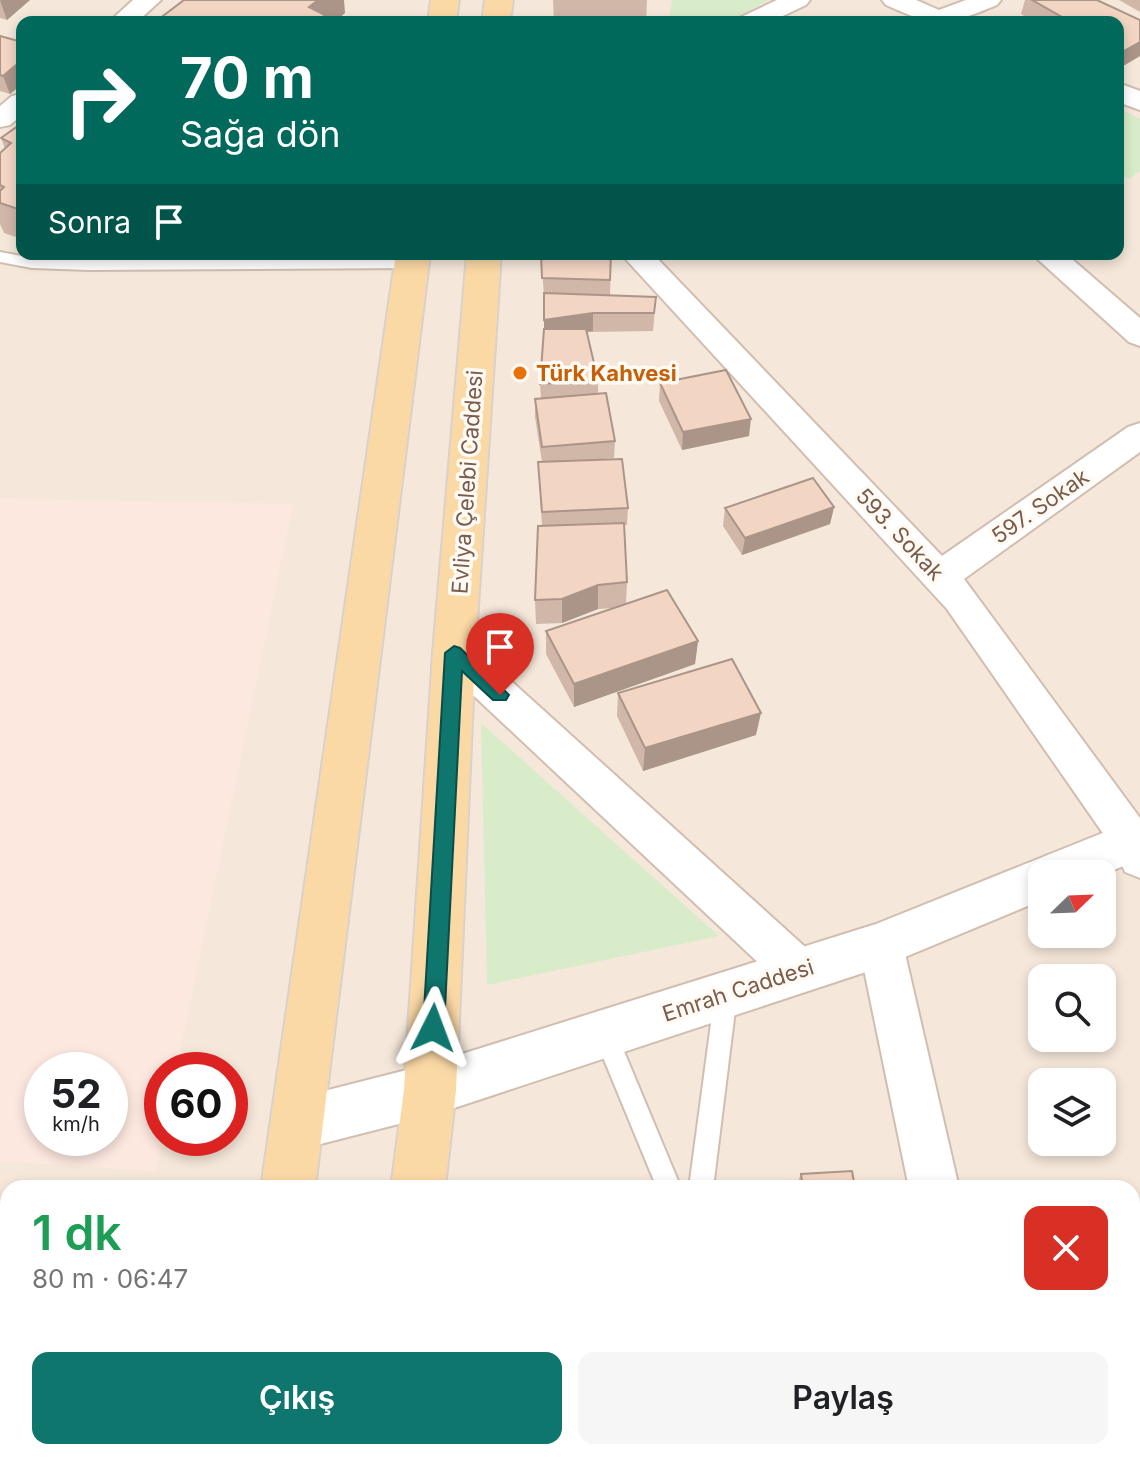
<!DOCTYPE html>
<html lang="tr">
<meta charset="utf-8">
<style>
:root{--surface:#fff;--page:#f6f6f6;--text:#202124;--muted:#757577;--accent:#0f766e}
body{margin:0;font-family:Inter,sans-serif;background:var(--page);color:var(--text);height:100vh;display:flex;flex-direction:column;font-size:30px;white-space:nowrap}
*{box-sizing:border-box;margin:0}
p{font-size:26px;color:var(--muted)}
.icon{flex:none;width:44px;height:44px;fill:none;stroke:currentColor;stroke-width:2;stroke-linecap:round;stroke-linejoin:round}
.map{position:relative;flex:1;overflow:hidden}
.details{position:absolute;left:0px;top:1180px;width:1140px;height:280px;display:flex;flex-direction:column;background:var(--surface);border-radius:24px 24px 0 0;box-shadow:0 4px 12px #0003}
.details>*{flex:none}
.top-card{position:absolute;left:16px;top:16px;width:1108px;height:244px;border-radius:16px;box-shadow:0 4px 12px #0003;background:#00695c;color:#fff;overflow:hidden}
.needle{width:52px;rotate:67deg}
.controls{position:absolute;left:1028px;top:860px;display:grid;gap:16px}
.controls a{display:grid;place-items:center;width:88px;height:88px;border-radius:16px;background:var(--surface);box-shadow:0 4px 12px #0003;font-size:40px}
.speed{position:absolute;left:24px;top:1052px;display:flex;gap:16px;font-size:40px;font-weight:700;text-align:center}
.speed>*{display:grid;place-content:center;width:104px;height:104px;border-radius:50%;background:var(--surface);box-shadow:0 4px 12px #0003;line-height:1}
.speed small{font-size:20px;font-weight:400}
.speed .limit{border:12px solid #d22;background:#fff;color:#111}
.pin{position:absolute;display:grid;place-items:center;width:68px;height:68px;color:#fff;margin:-82px -34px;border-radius:50% 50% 50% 0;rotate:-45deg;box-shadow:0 0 8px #0007}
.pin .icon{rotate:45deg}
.me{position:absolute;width:88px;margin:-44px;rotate:3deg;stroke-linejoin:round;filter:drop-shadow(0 0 6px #0008)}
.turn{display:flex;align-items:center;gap:28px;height:168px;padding:0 32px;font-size:36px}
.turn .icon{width:104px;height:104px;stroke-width:2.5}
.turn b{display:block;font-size:56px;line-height:68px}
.then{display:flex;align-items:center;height:76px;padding:0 32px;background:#0003;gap:16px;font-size:30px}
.round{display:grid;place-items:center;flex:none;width:84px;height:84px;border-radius:16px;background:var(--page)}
.overview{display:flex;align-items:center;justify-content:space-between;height:136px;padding:0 32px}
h1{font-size:48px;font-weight:600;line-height:60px;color:#1e9e55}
.action{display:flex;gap:16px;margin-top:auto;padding:16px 32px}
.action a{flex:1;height:92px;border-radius:16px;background:var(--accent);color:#fff;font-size:32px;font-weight:600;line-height:92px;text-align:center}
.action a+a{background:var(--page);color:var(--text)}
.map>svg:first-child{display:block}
.residential{fill:#f5e8da;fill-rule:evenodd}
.commercial{fill:#fde8e0;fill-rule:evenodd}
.green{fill:#d8ecc9}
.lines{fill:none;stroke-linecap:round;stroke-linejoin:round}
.service-casing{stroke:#d1beb0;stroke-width:4}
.minor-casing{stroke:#d1beb0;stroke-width:4}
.tertiary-casing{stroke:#d1beb0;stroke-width:4}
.primary-casing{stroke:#dad1cd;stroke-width:4}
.service{fill:#fff;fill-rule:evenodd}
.minor{fill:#fff;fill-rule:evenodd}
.tertiary{fill:#fff;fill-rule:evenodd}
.primary{fill:#fbd9a5;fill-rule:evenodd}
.wall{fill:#d1b7a8}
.shaded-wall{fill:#aa9588}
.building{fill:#f3d5c3;stroke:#aa9588;stroke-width:2}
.route{fill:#0f766e;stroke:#0a4d48;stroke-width:2}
.food-dot{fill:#e8710a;stroke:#fffaf3;stroke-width:3}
.labels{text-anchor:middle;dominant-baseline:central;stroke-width:7;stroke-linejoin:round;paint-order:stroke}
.food-label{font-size:22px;font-weight:bold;fill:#c56008;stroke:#fffaf3;text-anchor:start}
.street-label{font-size:22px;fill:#7a5c4d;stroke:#fffaf3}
</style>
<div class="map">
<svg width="1140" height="1460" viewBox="0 0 1140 1460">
<rect width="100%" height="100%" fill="#fdf6ec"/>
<!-- residential -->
<path class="residential" d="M0 0H1140V1460H0ZM22 22H1118V254H22ZM1042 874H1102V934H1042ZM1042 978H1102V1038H1042ZM42 1070H110V1138H42ZM162 1070H230V1138H162ZM1042 1082H1102V1142H1042ZM8 1188H1132V1452H8Z"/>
<!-- commercial -->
<path class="commercial" d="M0 499 293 504 176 1070H162V1138L156 1171 0 1161ZM42 1070H110V1138H42Z"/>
<!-- green -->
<g class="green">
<polygon points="672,0 769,0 727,22 669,22"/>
<polygon points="1118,108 1140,119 1140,171 1129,179 1118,174"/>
<polygon points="481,723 719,936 487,985"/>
</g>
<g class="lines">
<!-- service casing -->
<g class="service-casing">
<g id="service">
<polygon points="0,252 32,258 89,260 412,258 420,263 412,268 89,270 32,268 0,262"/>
<polygon points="726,983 734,986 737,994 713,1188 689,1188 715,994 718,986"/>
<polygon points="605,1022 613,1025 681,1188 657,1188 593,1033 597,1025"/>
<polygon points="464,1452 502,1452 498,1460 460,1460"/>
</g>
</g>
<!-- minor casing -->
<g class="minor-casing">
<g id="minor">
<polygon points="133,0 161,0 137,22 109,22"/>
<polygon points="777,0 810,0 806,5 770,22 737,22 741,17"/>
<path d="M882 0H916L939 10 966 0H1001L997 5C945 26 939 29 886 5Z"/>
<polygon points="1118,83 1140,91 1140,110 1118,102"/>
<polygon points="22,94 22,115 10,125 0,127 0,106 12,96"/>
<polygon points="621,254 653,254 942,556 1128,427 1140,423 1140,452 964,579 1140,818 1140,878 1125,872 1116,852 947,609"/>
<polygon points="1032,254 1066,254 1140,318 1140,346 1129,342"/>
<polygon points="454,638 468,642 814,955 820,970 814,985 798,991 782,985 440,664 435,653 440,642"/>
<polygon points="881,925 897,931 903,945 959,1188 909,1188 859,945 865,931"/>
<rect x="0" y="1263" width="8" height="52"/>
<polygon points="963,1452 1017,1452 1019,1460 965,1460"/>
</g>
</g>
<!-- tertiary casing -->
<g class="tertiary-casing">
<polygon id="tertiary" points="1140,818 1140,859 1102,875 1042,874 1042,900 881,967 430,1116 297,1150 278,1143 271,1124 278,1105 297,1098 430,1064 876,924"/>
</g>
<!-- primary casing -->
<g class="primary-casing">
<g id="primary">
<polygon points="431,0 459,0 456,22 428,22"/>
<polygon points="485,0 513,0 510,22 482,22"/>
<polygon points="396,254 430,254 315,1188 261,1188"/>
<polygon points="467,254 501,254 475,653 456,1090 445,1188 391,1188 404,1090 433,653"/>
<polygon points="222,1452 282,1452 281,1460 221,1460"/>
<polygon points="358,1452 418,1452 417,1460 357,1460"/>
</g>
</g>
<!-- service -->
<use href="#service" class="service"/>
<!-- minor -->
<use href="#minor" class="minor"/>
<!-- tertiary -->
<use href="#tertiary" class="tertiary"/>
<!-- primary -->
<use href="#primary" class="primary"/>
</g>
<!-- wall -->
<g class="wall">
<polygon points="0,0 30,0 7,20 0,18"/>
<polygon points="553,0 647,0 646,21 554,20"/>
<polygon points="1025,0 1097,0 1140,20 1140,56 1118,69 1118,22 1034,22 1021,14"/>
<polygon points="1119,0 1140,0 1140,12"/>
<polygon points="0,36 22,42 22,84 10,94 0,91"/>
<polygon points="22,123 22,239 4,233 0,224 0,153 5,149 1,138"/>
<polygon points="541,254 611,254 610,296 656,297 653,331 587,332 598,380 598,394 615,441 614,458 594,460 628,508 627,525 624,525 627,582 626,604 698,641 695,664 574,707 546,654 546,631 615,608 598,609 562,623 536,624 535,600 542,526 538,462 542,462 535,417 535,399 541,398 540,384 544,336 544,296"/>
<polygon points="660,383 749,436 682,450 659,401"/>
<polygon points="834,507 830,524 742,555 723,526 725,508"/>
<polygon points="618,693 756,735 643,771 617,716"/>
<polygon points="801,1174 855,1188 800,1188 799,1179"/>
<polygon points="805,1452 927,1452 928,1460 806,1460"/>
</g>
<!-- shaded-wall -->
<g class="shaded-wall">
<polygon points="0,0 30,0 7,20"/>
<polygon points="318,0 344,0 345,13 335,22 311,22 309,7"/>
<polygon points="1140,42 1140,56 1118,69 1118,64 1122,52"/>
<polygon points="22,60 22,84 10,94 3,76"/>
<polygon points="593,313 593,331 544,338 544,320"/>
<polygon points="751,419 749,436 682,450 683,432"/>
<polygon points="834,507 830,524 742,555 745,538"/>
<polygon points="598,585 598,609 562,623 562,599"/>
<polygon points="698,641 695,664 574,707 574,684"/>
<polygon points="761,713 756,735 643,771 645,748"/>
<polygon points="152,1452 167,1452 166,1460 150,1460"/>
</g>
<!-- building -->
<g class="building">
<polygon points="184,0 318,0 309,7 325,15 317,22 155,22"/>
<polygon points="1032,0 1097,0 1140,20 1140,42 1122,52 1118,49 1118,22 1071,22"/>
<polygon points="0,36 22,42 22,60 3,76 0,75"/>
<polygon points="22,123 22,210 21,210 0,203 0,191 4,187 0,185 0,153 11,143 1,138"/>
<polygon points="541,254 611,254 610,280 542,278"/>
<polygon points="544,293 656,297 654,313 593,313 544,320"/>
<polygon points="544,329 586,329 598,380 540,384"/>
<polygon points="726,370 751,419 683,432 660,383"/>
<polygon points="606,393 615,441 542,447 535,399"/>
<polygon points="622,459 628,508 542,512 538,462"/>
<polygon points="813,478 834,507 745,538 725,508"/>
<polygon points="624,523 627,582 598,585 562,599 535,600 538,526"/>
<polygon points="667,590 698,641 574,684 546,631"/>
<polygon points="732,659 761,713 645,748 618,693"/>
<polygon points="852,1171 855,1188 803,1188 801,1174"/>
<polygon points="8,1399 8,1452 152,1452 150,1460 0,1460 0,1431"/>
<polygon points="808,1452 927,1452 928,1460 809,1460"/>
</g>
<!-- route -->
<polygon class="route" points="454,646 460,648 509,695 506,700 493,700 462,671 444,1028 441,1035 433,1038 426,1035 423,1028 445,653"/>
<!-- markers -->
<circle class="food-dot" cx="520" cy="373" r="8"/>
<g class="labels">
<!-- food labels -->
<g class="food-label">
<text x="536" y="373">Türk Kahvesi</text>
</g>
<!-- street labels -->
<g class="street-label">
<text transform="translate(467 482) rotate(-86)">Evliya Çelebi Caddesi</text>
<text transform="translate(1040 506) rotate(-35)">597. Sokak</text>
<text transform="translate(900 534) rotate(47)">593. Sokak</text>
<text transform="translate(738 990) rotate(-18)">Emrah Caddesi</text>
</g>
</g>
</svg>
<div class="controls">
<a><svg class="needle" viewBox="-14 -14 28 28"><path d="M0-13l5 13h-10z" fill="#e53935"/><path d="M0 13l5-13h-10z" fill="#757577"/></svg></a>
<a><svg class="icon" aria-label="search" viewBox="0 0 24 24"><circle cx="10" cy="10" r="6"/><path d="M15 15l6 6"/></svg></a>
<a><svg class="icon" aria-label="layers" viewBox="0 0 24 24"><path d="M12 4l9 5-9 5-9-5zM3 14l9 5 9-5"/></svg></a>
</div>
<div class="speed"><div>52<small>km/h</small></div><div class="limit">60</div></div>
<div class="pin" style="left:500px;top:695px;background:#d93025"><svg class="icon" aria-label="arrive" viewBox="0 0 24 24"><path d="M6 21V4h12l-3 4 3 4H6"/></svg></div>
<svg class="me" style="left:433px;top:1028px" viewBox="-20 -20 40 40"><path d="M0-17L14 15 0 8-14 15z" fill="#0f766e" stroke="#fff" stroke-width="4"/></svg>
<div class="top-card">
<div class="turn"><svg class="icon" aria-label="right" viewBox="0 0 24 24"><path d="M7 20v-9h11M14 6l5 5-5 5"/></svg><div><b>70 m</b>Sağa dön</div></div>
<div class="then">Sonra<svg class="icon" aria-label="arrive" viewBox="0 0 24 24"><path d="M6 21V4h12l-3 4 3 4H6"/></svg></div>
</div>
<section class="details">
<div class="overview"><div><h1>1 dk</h1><p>80 m · 06:47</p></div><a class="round" style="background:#d93025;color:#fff"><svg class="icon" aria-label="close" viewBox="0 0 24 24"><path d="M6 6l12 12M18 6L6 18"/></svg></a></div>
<div class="action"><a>Çıkış</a><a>Paylaş</a></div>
</section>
</div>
